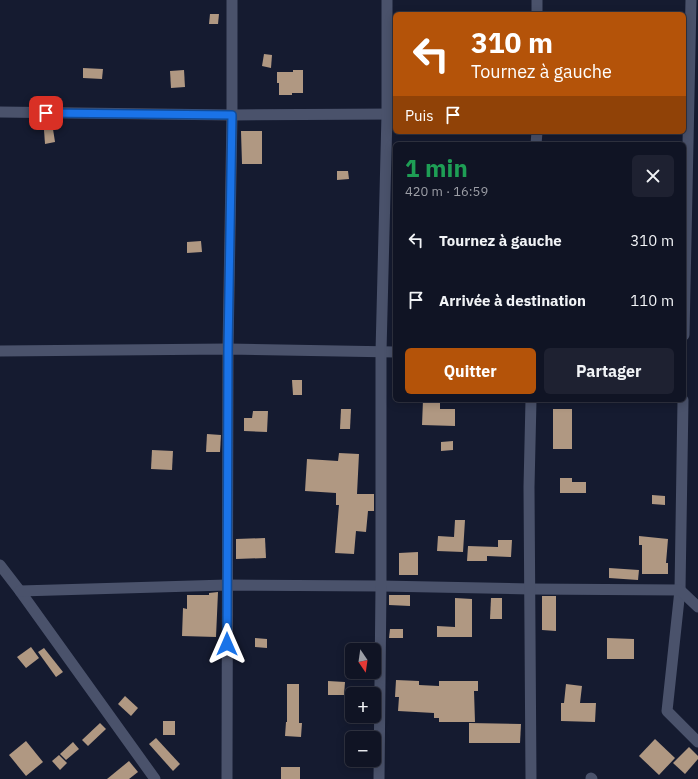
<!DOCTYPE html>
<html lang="fr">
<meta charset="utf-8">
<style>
:root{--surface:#101424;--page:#1e2131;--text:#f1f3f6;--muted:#9c9ea6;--line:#303341;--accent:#b45309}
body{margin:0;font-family:"IBM Plex Sans",sans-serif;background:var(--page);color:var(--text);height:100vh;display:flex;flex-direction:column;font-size:15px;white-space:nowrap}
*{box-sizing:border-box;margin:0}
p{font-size:13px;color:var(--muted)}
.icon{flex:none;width:22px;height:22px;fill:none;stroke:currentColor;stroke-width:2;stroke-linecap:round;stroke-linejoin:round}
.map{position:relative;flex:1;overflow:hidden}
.sheet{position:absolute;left:393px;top:142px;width:293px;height:260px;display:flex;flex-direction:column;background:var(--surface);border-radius:6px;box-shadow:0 2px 10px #0003,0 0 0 1px var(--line)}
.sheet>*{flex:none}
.top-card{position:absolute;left:393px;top:12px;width:293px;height:122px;border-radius:6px;box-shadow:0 2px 10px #0003,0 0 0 1px var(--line);background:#b45309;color:#fff;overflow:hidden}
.needle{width:26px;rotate:167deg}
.controls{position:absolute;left:345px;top:643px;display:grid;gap:8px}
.controls a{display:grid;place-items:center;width:36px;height:36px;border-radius:6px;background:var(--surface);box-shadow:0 2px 10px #0003,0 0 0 1px var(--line);font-size:20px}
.pin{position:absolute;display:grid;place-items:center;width:34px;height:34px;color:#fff;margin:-17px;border-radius:8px;box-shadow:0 2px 6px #0006}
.me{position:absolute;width:44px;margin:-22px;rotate:0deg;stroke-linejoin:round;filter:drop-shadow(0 0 3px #0008)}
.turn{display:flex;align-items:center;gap:14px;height:84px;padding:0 12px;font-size:18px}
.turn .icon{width:52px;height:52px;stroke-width:2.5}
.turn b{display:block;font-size:28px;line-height:34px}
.then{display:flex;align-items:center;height:38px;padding:0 12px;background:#0003;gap:8px;font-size:15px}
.round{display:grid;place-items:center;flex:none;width:42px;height:42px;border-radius:6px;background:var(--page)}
.overview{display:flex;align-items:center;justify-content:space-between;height:68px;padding:0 12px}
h1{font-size:24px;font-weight:800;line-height:30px;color:#1e9e55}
.action{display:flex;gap:8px;margin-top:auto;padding:8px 12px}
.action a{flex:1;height:46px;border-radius:6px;background:var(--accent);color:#fff;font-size:16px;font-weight:800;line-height:46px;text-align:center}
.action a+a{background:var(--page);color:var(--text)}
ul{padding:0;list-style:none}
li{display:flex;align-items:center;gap:12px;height:60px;padding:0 12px}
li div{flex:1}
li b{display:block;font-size:15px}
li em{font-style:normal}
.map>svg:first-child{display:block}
.building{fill:#b09882}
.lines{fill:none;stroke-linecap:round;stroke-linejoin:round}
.minor{stroke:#4a526b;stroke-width:11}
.route-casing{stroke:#114b97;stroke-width:10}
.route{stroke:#1a73e8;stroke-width:7}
</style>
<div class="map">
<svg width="698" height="779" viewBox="0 0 698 779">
<rect width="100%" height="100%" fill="#151b30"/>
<!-- building -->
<g class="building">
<polygon points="210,14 219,14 218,24 209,24"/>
<polygon points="264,54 272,55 271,68 262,66"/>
<polygon points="83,68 103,69 102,79 83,78"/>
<polygon points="184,70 185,87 171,88 170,71"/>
<polygon points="293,70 303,70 303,93 292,93 292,95 279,95 279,83 277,83 277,72 293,72"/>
<polygon points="53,129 55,142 45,144 44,130"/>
<polygon points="241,131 262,131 262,164 242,164"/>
<polygon points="337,171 348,171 349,179 337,180"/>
<polygon points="201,241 202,252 187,253 187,242"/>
<polygon points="292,380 302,380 302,395 293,395"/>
<polygon points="423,400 440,400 440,409 455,409 455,426 422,425"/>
<polygon points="341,409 351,409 350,429 340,429"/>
<rect x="553" y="409" width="19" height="40"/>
<polygon points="253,411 268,411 267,432 244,431 244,418 252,418"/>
<polygon points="207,434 221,435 220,452 206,452"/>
<polygon points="453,441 453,450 441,451 441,442"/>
<polygon points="152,450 173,451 172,470 151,469"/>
<polygon points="339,453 359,454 357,494 374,494 374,511 368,511 366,532 356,531 354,554 335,553 339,505 336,505 336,493 305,491 307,459 338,461"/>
<polygon points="560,478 572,478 572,482 586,482 586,493 560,493"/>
<polygon points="652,495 665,496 665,505 652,504"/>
<polygon points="455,520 465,520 463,552 437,551 438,536 454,537"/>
<polygon points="639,536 668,539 666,563 668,563 668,574 642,574 642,545 639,545"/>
<polygon points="265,538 266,558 236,559 236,539"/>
<polygon points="498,540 512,540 511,557 487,556 487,561 467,561 468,546 498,547"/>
<polygon points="418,552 418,575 399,575 399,553"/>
<polygon points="609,568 639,570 638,580 609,578"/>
<polygon points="218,592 216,637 182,636 183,608 187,609 187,595 209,595 209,593"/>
<polygon points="389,595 410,595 410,606 389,605"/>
<polygon points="542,596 556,596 556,631 542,630"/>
<polygon points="455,598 472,599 472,637 437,637 437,626 455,627"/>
<polygon points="491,598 502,598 502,619 490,619"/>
<polygon points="390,629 403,629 403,638 389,638"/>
<polygon points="255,638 267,639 267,648 255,647"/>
<polygon points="607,638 634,639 634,659 607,659"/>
<polygon points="31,647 39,658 26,668 17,657"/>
<polygon points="44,648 63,672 56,677 38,652"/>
<polygon points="396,680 419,681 419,685 439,686 439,681 478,681 478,691 474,691 475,722 439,722 439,718 434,718 434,713 398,711 399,697 395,697"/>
<polygon points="328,681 345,682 344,695 328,695"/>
<polygon points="287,684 299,684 299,723 302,723 301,737 285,736 286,722 287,722"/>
<polygon points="566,684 582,686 580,703 596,703 595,722 561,721 561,703 564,703"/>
<polygon points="125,696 138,708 131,716 118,704"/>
<rect x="163" y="721" width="12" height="14"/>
<polygon points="100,723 106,729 88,746 82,740"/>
<polygon points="469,723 521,724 520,743 469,743"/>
<polygon points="156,738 180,764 173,771 149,744"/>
<polygon points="655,739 675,758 659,775 639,756"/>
<polygon points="26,741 43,762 26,776 9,755"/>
<polygon points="73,742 79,749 66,760 60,754"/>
<polygon points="689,747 698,756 698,759 685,774 673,763"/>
<polygon points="59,755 67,763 60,770 52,761"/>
<polygon points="129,761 138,772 129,779 107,779"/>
<rect x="281" y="767" width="19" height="12"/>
</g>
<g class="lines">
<!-- minor -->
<g class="minor">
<polyline points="537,14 537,0"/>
<polyline points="0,112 232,115 395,114"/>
<polyline points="536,144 537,132"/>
<polyline points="684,335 691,0"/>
<polyline points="0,351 228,349 395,352"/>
<polyline points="683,400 680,590 667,711 698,742"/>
<polyline points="0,565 20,591 155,779"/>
<polyline points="20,591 227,585 381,586 530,589 680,590 698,607"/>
<polyline points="591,778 592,779"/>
<polyline points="227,779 228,349 232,115 232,0"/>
<polyline points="379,779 381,586 381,352 387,114 387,0"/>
<polyline points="531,779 529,487 531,400"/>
</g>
</g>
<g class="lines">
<!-- route casing -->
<g class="route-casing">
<polyline id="route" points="46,113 232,115 228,349 227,644"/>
</g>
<!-- route -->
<use href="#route" class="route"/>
</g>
</svg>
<div class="controls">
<a><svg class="needle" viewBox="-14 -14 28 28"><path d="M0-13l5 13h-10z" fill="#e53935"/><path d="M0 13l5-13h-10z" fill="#9c9ea6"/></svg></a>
<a>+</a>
<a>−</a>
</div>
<div class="pin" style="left:46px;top:113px;background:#d93025"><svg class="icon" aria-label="arrive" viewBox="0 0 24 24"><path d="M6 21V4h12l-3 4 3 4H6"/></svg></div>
<svg class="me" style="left:227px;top:644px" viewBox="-20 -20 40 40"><path d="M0-17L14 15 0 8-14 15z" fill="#1a73e8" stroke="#fff" stroke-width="4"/></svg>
<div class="top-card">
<div class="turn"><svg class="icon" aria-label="left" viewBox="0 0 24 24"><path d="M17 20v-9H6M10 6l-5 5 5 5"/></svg><div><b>310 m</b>Tournez à gauche</div></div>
<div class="then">Puis<svg class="icon" aria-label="arrive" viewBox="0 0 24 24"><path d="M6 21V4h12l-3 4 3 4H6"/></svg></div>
</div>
<section class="sheet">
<div class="overview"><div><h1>1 min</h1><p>420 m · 16:59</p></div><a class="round"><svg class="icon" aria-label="close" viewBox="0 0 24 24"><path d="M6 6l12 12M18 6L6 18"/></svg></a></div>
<ul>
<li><svg class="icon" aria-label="left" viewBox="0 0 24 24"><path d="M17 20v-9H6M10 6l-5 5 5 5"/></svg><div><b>Tournez à gauche</b></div><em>310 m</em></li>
<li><svg class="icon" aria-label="arrive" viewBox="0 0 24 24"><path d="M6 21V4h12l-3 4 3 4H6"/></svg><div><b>Arrivée à destination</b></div><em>110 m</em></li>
</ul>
<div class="action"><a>Quitter</a><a>Partager</a></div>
</section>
</div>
